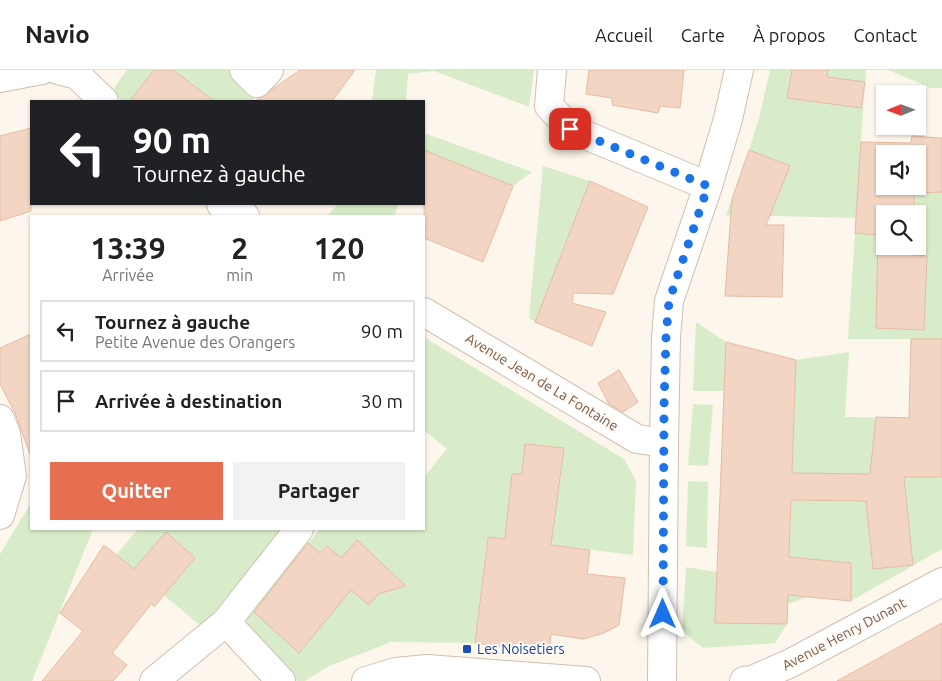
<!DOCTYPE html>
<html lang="fr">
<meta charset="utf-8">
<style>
:root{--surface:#fff;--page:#f2f2f2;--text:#222;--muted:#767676;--line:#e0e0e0;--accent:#e76f51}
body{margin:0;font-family:Ubuntu,sans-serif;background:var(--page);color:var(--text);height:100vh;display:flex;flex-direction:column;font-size:19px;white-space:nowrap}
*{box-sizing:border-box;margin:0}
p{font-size:16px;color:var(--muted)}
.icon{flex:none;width:28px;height:28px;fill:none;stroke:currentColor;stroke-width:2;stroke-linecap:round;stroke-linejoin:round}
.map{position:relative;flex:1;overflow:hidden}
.drawer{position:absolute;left:30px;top:145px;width:395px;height:315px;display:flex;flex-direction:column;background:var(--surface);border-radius:0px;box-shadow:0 1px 4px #0004}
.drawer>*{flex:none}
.hud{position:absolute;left:30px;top:30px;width:395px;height:105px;border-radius:0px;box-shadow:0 1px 4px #0004;background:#202124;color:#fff;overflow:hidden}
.needle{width:32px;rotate:269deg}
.buttons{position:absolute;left:876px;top:15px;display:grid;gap:10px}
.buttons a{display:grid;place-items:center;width:50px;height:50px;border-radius:0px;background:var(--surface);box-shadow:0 1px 4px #0004;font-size:25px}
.pin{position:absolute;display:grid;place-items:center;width:42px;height:42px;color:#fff;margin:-21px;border-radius:10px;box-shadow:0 2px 8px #0006}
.me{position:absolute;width:55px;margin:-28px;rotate:0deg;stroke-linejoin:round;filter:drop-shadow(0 0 4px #0008)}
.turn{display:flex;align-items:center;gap:18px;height:105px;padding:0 20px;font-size:22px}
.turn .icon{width:65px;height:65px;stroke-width:2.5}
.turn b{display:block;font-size:35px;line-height:42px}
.eta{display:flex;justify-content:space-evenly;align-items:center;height:85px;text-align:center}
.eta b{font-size:30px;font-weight:700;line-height:35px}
.cta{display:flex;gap:10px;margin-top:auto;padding:10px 20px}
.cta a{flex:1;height:58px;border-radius:0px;background:var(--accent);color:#fff;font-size:20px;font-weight:700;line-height:58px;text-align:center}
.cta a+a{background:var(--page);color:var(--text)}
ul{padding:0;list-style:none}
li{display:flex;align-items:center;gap:15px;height:62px;margin:0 10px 8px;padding:0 10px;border:2px solid var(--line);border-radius:0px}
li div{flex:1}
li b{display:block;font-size:19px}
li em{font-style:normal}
header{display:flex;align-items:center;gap:30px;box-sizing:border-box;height:70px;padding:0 25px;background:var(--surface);border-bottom:1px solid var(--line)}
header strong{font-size:24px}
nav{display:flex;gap:28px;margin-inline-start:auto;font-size:18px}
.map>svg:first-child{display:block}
.green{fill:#d8ecc9;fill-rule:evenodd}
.building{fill:#f3d5c3;stroke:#e6bba3;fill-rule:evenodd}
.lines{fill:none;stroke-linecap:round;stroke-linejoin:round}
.minor-casing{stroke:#d1beb0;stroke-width:30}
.minor{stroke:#fff;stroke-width:28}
.route{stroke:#1a73e8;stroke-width:9;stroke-dasharray:0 16.2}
.transit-dot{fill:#1a4fb4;stroke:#fffaf3;stroke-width:2}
.labels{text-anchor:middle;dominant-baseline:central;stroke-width:4;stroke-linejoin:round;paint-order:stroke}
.street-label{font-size:14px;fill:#7a5c4d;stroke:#fffaf3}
.transit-label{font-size:14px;fill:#164399;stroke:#fffaf3;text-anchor:start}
</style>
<header>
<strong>Navio</strong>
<nav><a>Accueil</a><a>Carte</a><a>À propos</a><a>Contact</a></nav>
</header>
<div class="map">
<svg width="942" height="611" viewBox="0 0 942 611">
<rect width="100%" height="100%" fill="#fdf6ec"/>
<!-- green -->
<g class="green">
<polygon points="127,0 154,0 138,21 151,31 123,31 112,21"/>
<polygon points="173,0 228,0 255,31 198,31 204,23"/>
<polygon points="376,0 534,0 529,37 434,1 408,4 406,31 372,31"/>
<polygon points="770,0 866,0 860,84 885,158 885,176 918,176 918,144 914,144 914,116 918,116 918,87 942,89 942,269 848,269 855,162 867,116 858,117 856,148 726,145 735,120 774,135 790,96 749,80 759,48"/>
<polygon points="888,0 942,0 942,18 931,18"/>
<polygon points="424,63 532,102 513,116 424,80"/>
<polygon points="543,96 590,111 535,252 529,248"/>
<polygon points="338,134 399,134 394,146 327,146"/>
<polygon points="696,252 726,272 724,321 693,321"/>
<path d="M424 267 624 389 636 411 633 485 487 467 475 573 391 572 327 597 305 611H297L246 553 249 542 320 459H424V407L447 379 424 360ZM526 374 564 378 510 425 522 404Z"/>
<path d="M849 282 845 347 942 348V479L851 531V493L837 492 836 517 788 534 796 290ZM871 405V431H841L840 430ZM908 451 913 495 893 497 891 492 872 494 869 456Z"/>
<polygon points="693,334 713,335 708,396 688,395"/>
<polygon points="688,411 708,412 707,478 686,476"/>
<polygon points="31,433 31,459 93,459 32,611 0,611 0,484"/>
<path d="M138 459H285L202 557 116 485ZM166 463 195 488 172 515 146 493Z"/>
<polygon points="686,497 717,502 787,554 775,573 703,578 682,561"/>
</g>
<!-- building -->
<g class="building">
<polygon points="154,0 173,0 214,31 130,31"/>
<polygon points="300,0 355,0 332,31 255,31"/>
<polygon points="589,0 684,0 680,38 660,36 658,43 612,35 612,28 586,24"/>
<polygon points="792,0 828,0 827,7 865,12 861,38 787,28"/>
<polygon points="31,58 31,141 0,151 0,66"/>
<path d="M912 66 942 68V122L914 123V144H885V176H913V185L927 186 924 260 876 258 878 165 855 163 861 72 911 73ZM885 84H918V116H885Z"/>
<polygon points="424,80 513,116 483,192 424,168"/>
<polygon points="749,80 790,96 766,155 784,155 782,227 725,226 732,129"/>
<polygon points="590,111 648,137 613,224 573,223 572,233 606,242 592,276 535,252"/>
<polygon points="31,264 31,387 15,343 0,314 0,278"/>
<polygon points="911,269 942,269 942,407 904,407 913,495 873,499 866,431 791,430 789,487 851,493 851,531 788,525 787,554 715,553 726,272 796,290 792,403 870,404 876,347 909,348"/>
<polygon points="619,300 638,332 623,342 609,334 598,313"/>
<polygon points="525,374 564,378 551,475 590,480 587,504 625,508 619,555 604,563 583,569 551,564 550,577 534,581 475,573 488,467 505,469 512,404 522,404"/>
<polygon points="166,462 195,488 154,537 152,533 112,583 127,595 113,611 42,611 83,561 60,543 104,475 134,499"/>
<polygon points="357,470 406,516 378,524 369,535 351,520 299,583 254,542 308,473 320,483 327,476 341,488"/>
<polygon points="942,553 942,611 837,611 897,578"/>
</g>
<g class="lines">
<!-- minor casing -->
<g class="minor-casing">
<g id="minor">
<polyline points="58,0 77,5 104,31"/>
<polyline points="244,0 257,13 269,0"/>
<polyline points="552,0 549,36 571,59 708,116"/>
<polyline points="0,8 42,0"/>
<polyline points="221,134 245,146"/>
<polyline points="424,242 637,369 664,373"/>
<polyline points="0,349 6,364 12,406 0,445"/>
<polyline points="154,611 226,552"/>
<polyline points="281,611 226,552 299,459"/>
<polyline points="366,611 396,602 427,599 586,611"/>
<polyline points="662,611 664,373 666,267 669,231 708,116 728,49 739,0"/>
<polyline points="744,611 752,610 791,593 942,512"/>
</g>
</g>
<!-- minor -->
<use href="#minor" class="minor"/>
</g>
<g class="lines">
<!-- route -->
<polyline class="route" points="570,59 708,116 669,231 666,267 664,338 663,544"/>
</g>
<!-- markers -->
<rect class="transit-dot" x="462" y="574" width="10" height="10" rx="2.5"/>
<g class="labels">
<!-- street labels -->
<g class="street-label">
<text transform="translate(542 312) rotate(31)">Avenue Jean de La Fontaine</text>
<text transform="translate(844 564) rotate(-28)">Avenue Henry Dunant</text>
</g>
<!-- transit labels -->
<g class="transit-label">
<text x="477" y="579">Les Noisetiers</text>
</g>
</g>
</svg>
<div class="buttons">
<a><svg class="needle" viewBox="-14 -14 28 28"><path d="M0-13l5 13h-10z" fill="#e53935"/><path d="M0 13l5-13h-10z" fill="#767676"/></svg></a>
<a><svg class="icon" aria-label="sound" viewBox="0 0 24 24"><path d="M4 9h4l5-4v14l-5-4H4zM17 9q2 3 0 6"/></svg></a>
<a><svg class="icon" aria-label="search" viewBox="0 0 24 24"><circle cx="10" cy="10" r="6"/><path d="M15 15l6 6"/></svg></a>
</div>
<div class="pin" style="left:570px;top:59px;background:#d93025"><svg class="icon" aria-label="arrive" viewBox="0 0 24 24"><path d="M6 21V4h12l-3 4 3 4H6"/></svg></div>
<svg class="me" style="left:663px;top:544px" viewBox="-20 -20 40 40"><path d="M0-17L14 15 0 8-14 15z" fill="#1a73e8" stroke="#fff" stroke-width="4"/></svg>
<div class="hud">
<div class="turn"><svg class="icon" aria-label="left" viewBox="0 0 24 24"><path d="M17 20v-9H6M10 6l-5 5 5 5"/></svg><div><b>90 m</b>Tournez à gauche</div></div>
</div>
<section class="drawer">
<div class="eta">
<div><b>13:39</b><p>Arrivée</p></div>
<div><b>2</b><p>min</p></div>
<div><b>120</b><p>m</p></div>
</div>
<ul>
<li><svg class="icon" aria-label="left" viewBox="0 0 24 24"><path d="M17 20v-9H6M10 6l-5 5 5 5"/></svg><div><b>Tournez à gauche</b><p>Petite Avenue des Orangers</p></div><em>90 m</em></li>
<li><svg class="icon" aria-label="arrive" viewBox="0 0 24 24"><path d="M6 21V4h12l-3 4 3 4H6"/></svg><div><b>Arrivée à destination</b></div><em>30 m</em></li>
</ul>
<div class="cta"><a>Quitter</a><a>Partager</a></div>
</section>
</div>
